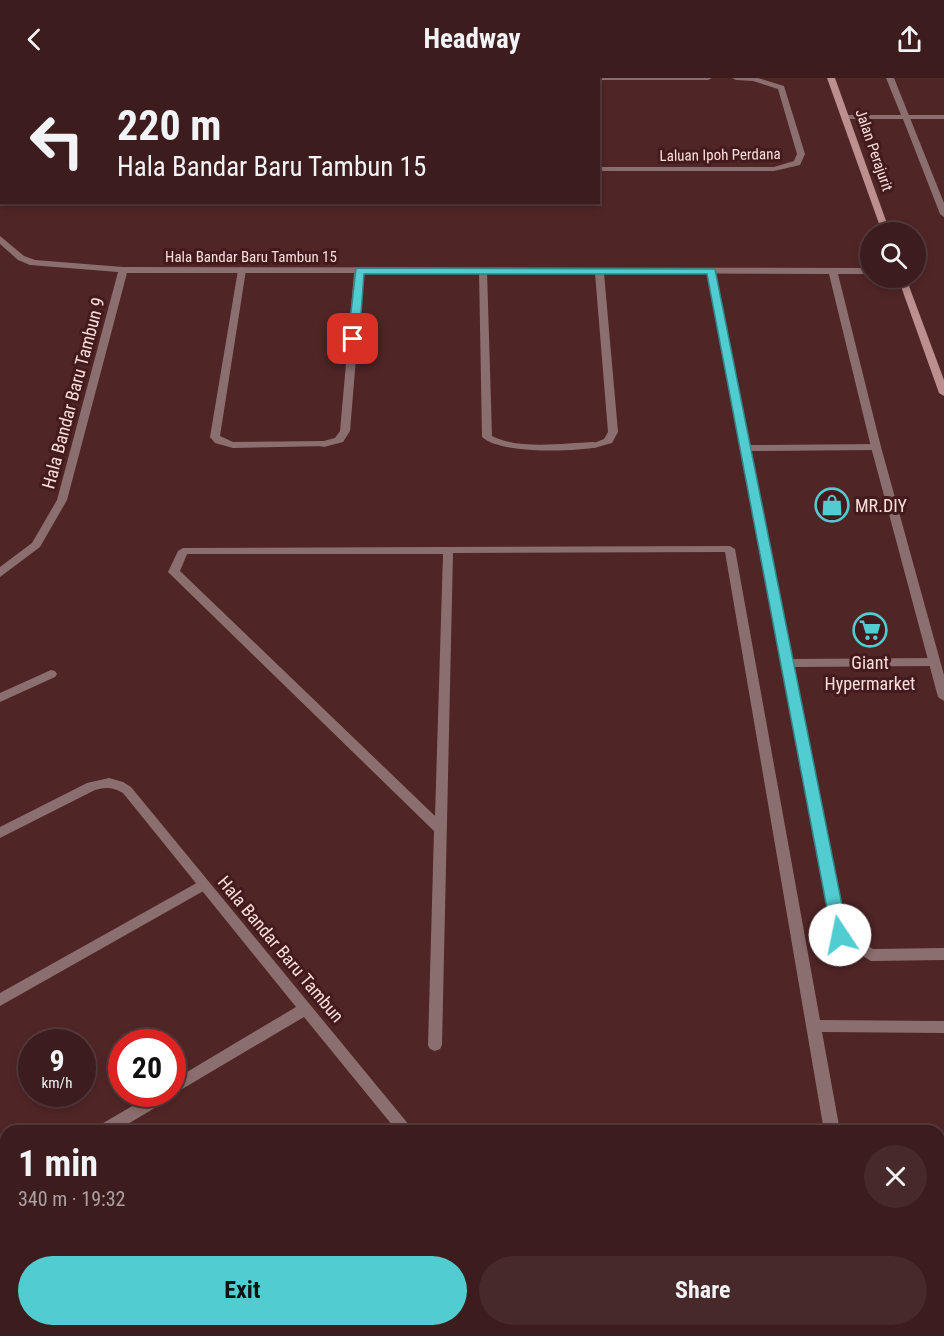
<!DOCTYPE html>
<meta charset="utf-8">
<style>
:root{--surface:#3c1c1c;--page:#472929;--text:#f1f3f6;--muted:#aca1a3;--line:#553a3b;--accent:#51ccd1}
body{margin:0;font-family:"Roboto Condensed",sans-serif;background:var(--page);color:var(--text);height:100vh;display:flex;flex-direction:column;font-size:22px;white-space:nowrap}
*{box-sizing:border-box;margin:0}
p{font-size:20px;color:var(--muted)}
.icon{flex:none;width:33px;height:33px;fill:none;stroke:currentColor;stroke-width:2;stroke-linecap:round;stroke-linejoin:round}
.map{position:relative;flex:1;overflow:hidden}
.drawer{position:absolute;left:0px;top:1047px;width:945px;height:212px;display:flex;flex-direction:column;background:var(--surface);border-radius:18px 18px 0 0;box-shadow:0 3px 9px #0003,0 0 0 2px var(--line)}
.drawer>*{flex:none}
.guide{position:absolute;left:0px;top:0px;width:600px;height:126px;box-shadow:0 3px 9px #0003,0 0 0 2px var(--line);background:#3c1c1c;color:var(--text);overflow:hidden}
.buttons{position:absolute;left:860px;top:144px;display:grid;gap:12px}
.buttons a{display:grid;place-items:center;width:66px;height:66px;border-radius:50%;background:var(--surface);box-shadow:0 3px 9px #0003,0 0 0 2px var(--line);font-size:30px}
.speed{position:absolute;left:18px;top:951px;display:flex;gap:12px;font-size:30px;font-weight:700;text-align:center}
.speed>*{display:grid;place-content:center;width:78px;height:78px;border-radius:50%;background:var(--surface);box-shadow:0 3px 9px #0003,0 0 0 2px var(--line);line-height:1}
.speed small{font-size:15px;font-weight:400}
.speed .limit{border:9px solid #d22;background:#fff;color:#111}
.pin{position:absolute;display:grid;place-items:center;width:51px;height:51px;color:#fff;margin:-26px;border-radius:12px;box-shadow:0 3px 9px #0006}
.me{position:absolute;width:66px;margin:-33px;rotate:349deg;stroke-linejoin:round;filter:drop-shadow(0 0 4px #0008)}
.turn{display:flex;align-items:center;gap:21px;height:126px;padding:0 18px;font-size:27px}
.turn .icon{width:78px;height:78px;stroke-width:2.5}
.turn b{display:block;font-size:42px;line-height:51px}
.round{display:grid;place-items:center;flex:none;width:63px;height:63px;border-radius:32px;background:var(--page)}
.head{display:flex;align-items:center;justify-content:space-between;height:102px;padding:0 18px}
h1{font-size:36px;font-weight:700;line-height:45px}
.cta{display:flex;gap:12px;margin-top:auto;padding:12px 18px}
.cta a{flex:1;height:69px;border-radius:36px;background:var(--accent);color:#111;font-size:24px;font-weight:700;line-height:69px;text-align:center}
.cta a+a{background:var(--page);color:var(--text)}
header{display:flex;justify-content:space-between;align-items:center;height:78px;padding:0 18px;background:var(--surface);font-size:27px;font-weight:700}
.map>svg:first-child{display:block}
.lines{fill:none;stroke-linecap:round;stroke-linejoin:round}
.lane{fill:#8b6f6e;fill-rule:evenodd}
.street{fill:#8b6f6e;fill-rule:evenodd}
.secondary{fill:#bd8f8f;fill-rule:evenodd}
.route{fill:#51ccd1;stroke:#358588;stroke-width:1.5}
.labels{text-anchor:middle;dominant-baseline:central;stroke-width:6;stroke-linejoin:round;paint-order:stroke}
.far-street-label{font-size:15px;fill:#f9dddc;stroke:#441b1d}
.street-label{font-size:18px;fill:#f9dddc;stroke:#441b1d}
.poi-label{font-size:18px;fill:#f9dddc;stroke:#441b1d;text-anchor:start}
</style>
<header><svg class="icon" aria-label="back" viewBox="0 0 24 24"><path d="M15 5l-7 7 7 7"/></svg>Headway<svg class="icon" aria-label="share" viewBox="0 0 24 24"><path d="M12 15V3M7 8l5-5 5 5M5 13v7h14v-7"/></svg></header>
<div class="map">
<svg width="944" height="1258" viewBox="0 0 944 1258">
<rect width="100%" height="100%" fill="#502526"/>
<g class="lines">
<!-- lane -->
<g class="lane">
<polygon points="902,37 944,37 944,41 905,41 901,39"/>
<polygon points="242,189 246,192 220,358 233,364 324,363 328,364 328,368 233,370 215,365 210,359 238,192"/>
<path d="M483 190 487 193 492 358C519 372 564 365 594 364L599 367 598 369C573 374 500 376 482 359L479 193Z"/>
<polygon points="711,190 715,193 750,367 876,366 881,369 876,372 751,373 792,581 934,580 940,584 934,588 794,589 846,854 873,871 944,870 944,882 871,883 835,861 833,857 707,193"/>
<polygon points="51,592 55,593 57,596 55,599 0,624 0,615"/>
<polygon points="202,802 207,803 209,807 207,811 0,928 0,915"/>
<polygon points="100,1252 122,1252 119,1258 98,1258"/>
</g>
<!-- street -->
<g class="street">
<polygon points="50,0 712,0 708,2 48,2"/>
<polygon points="732,0 758,0 784,8 805,76 800,87 774,93 598,93 598,89 774,89 794,83 797,76 778,11 753,3 736,2"/>
<polygon points="886,0 894,0 944,125 944,139 940,136 903,41 847,41 843,39 847,37 901,37"/>
<rect x="0" y="12" width="2" height="4"/>
<polygon points="0,158 24,178 35,182 123,189 870,190 870,196 838,196 881,369 944,597 944,623 938,619 871,369 829,196 604,195 618,354 612,365 594,370 589,367 604,361 608,354 595,195 363,195 350,353 343,364 324,369 320,368 320,364 335,360 340,353 354,195 127,195 67,422 40,469 0,499 0,489 32,465 57,422 118,194 30,187 18,182 0,166"/>
<path d="M730 468 735 471 820 942 944 943V955L822 954 840 1053H824L725 474 453 475 442 967 440 971 435 973 430 971 428 967 434 753 168 494 178 473 183 470ZM187 476H443L435 738 180 493Z"/>
<path d="M109 700 123 704 131 709 414 1053H397L304 939 172 1017 170 1021 116 1053H95L98 1048 153 1016H172V1003L296 929 123 715C113 709 106 709 95 712L0 760V749L87 705Z"/>
<polygon points="6,1105 6,1121 0,1123 0,1107"/>
<polygon points="481,1252 503,1252 500,1258 479,1258"/>
<polygon points="564,1252 583,1252 585,1258 566,1258"/>
</g>
<!-- secondary -->
<g class="secondary">
<polygon points="827,0 835,0 890,154 882,154"/>
<polygon points="898,200 906,200 944,302 944,318 939,315"/>
</g>
</g>
<!-- route -->
<polygon class="route" points="356,190 715,191 848,857 845,862 840,864 834,862 832,857 707,196 364,196 359,261 353,264 348,261"/>
<!-- icons -->
<defs>
<g id="shop-ring" transform="scale(1.725)"><circle r="9.5" fill="#441b1d" stroke="#51ccd1" stroke-width="1.5"/><path d="M-5-2.5h2.3a2.7 3.5 0 0 1 5.4 0H5L5.5 6h-11ZM-1.5-2.5h3a1.5 2.3 0 0 0-3 0Z" fill="#51ccd1"/></g>
<g id="supermarket-ring" transform="scale(1.725)"><circle r="9.5" fill="#441b1d" stroke="#51ccd1" stroke-width="1.5"/><path d="M-6-5.5h2.5l.6 2H6L4.5 2H-2.5L-4.4-4H-6ZM-1.5 3.2a1.3 1.3 0 1 0 .1 0ZM3 3.2a1.3 1.3 0 1 0 .1 0Z" fill="#51ccd1"/></g>
</defs>
<g fill-rule="evenodd">
<use href="#shop-ring" x="832" y="427"/>
<use href="#supermarket-ring" x="870" y="552"/>
</g>
<g class="labels">
<!-- far-street labels -->
<g class="far-street-label">
<text transform="translate(874 72) rotate(71)">Jalan Perajurit</text>
<text transform="translate(720 77) rotate(-1)">Laluan Ipoh Perdana</text>
<text x="251" y="179">Hala Bandar Baru Tambun 15</text>
</g>
<!-- street labels -->
<g class="street-label">
<text transform="translate(73 315) rotate(-75)">Hala Bandar Baru Tambun 9</text>
<text transform="translate(281 871) rotate(50)">Hala Bandar Baru Tambun</text>
</g>
<!-- poi labels -->
<g class="poi-label">
<text x="855" y="427">MR.DIY</text>
<text x="870" y="584" text-anchor="middle">Giant<tspan x="870" dy="21">Hypermarket</tspan></text>
</g>
</g>
</svg>
<div class="buttons">
<a><svg class="icon" aria-label="search" viewBox="0 0 24 24"><circle cx="10" cy="10" r="6"/><path d="M15 15l6 6"/></svg></a>
</div>
<div class="speed"><div>9<small>km/h</small></div><div class="limit">20</div></div>
<div class="pin" style="left:353px;top:261px;background:#d93025"><svg class="icon" aria-label="arrive" viewBox="0 0 24 24"><path d="M6 21V4h12l-3 4 3 4H6"/></svg></div>
<svg class="me" style="left:840px;top:857px" viewBox="-20 -20 40 40"><circle r="19" fill="#fff"/><path d="M0-13L10 11 0 6-10 11z" fill="#51ccd1"/></svg>
<div class="guide">
<div class="turn"><svg class="icon" aria-label="left" viewBox="0 0 24 24"><path d="M17 20v-9H6M10 6l-5 5 5 5"/></svg><div><b>220 m</b>Hala Bandar Baru Tambun 15</div></div>
</div>
<section class="drawer">
<div class="head"><div><h1>1 min</h1><p>340 m · 19:32</p></div><a class="round"><svg class="icon" aria-label="close" viewBox="0 0 24 24"><path d="M6 6l12 12M18 6L6 18"/></svg></a></div>
<div class="cta"><a>Exit</a><a>Share</a></div>
</section>
</div>
